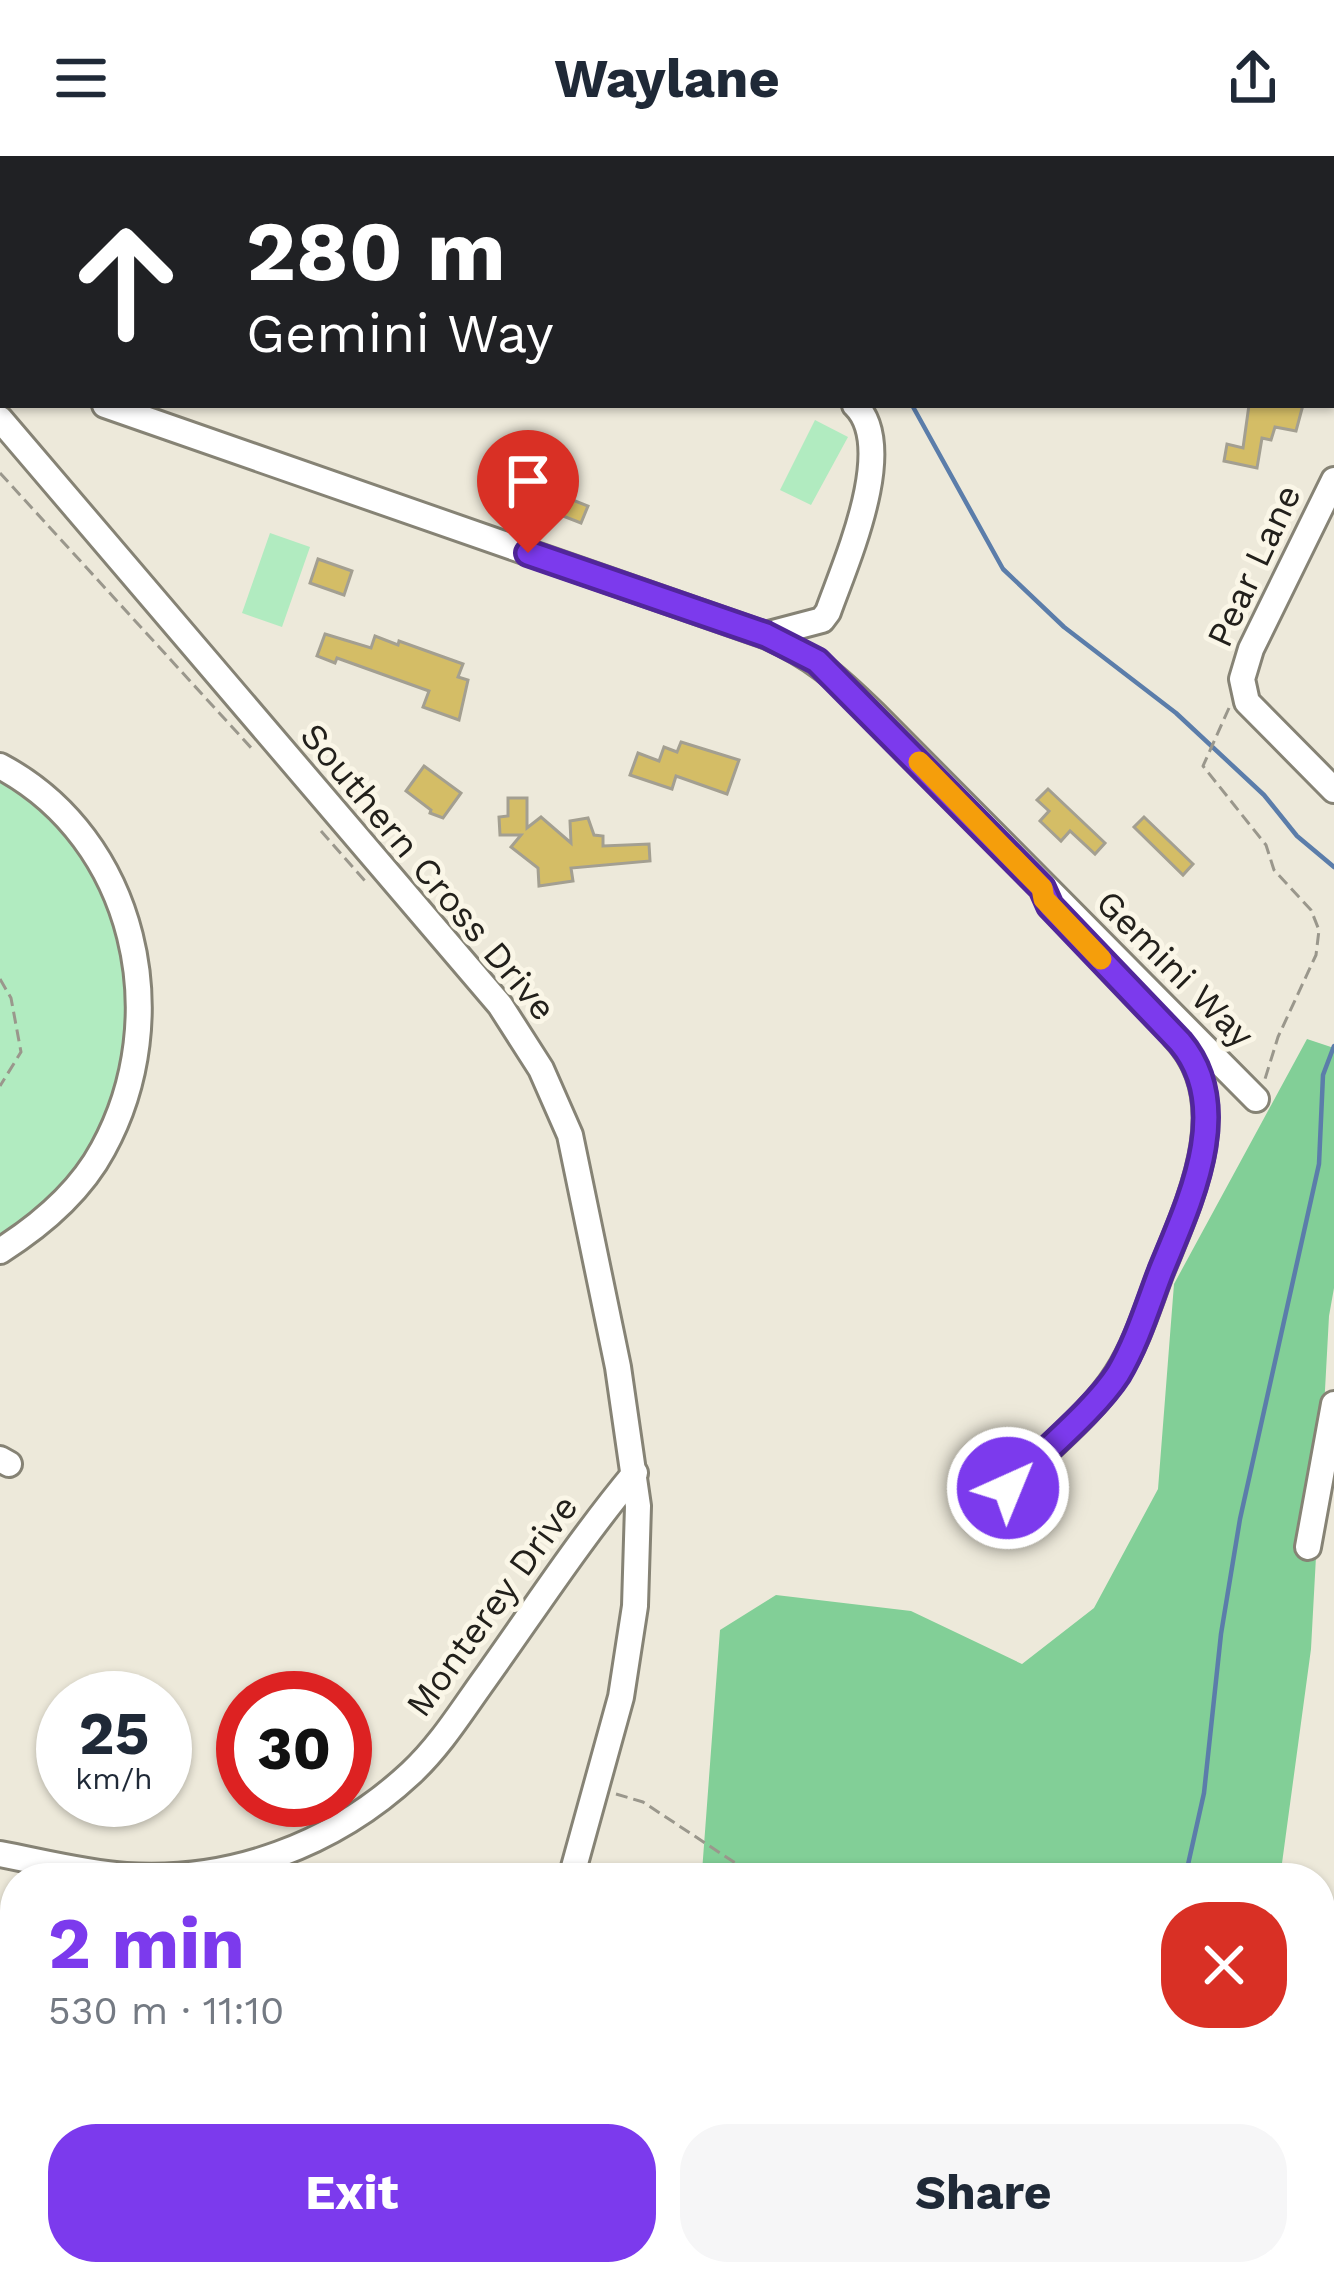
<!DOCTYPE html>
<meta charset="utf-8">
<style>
:root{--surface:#fff;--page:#f6f6f7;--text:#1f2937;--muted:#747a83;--accent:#7c3aed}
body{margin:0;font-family:"Work Sans",sans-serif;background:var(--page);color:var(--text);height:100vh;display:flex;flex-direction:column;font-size:45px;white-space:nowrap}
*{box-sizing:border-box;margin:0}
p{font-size:39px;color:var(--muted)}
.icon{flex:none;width:66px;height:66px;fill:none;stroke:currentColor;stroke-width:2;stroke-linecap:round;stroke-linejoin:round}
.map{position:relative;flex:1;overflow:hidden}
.panel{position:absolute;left:0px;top:1707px;width:1335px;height:423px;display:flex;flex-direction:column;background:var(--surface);border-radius:48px 48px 0 0;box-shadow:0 3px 9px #0004}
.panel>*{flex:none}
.banner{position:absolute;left:0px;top:0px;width:1335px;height:252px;box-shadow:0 3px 9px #0004;background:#202124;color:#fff;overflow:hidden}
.speed{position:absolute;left:36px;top:1515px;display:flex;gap:24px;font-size:60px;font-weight:700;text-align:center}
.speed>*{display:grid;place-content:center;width:156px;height:156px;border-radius:50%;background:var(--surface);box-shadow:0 3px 9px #0004;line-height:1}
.speed small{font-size:30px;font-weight:400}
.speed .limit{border:18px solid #d22;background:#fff;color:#111}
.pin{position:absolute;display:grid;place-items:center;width:102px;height:102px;color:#fff;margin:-123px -51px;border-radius:50% 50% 50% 0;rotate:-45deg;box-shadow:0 0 12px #0007}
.pin .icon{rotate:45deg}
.me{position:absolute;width:132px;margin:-66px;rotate:44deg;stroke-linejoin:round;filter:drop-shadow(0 0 9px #0008)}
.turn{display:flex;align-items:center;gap:42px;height:252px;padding:0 48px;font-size:54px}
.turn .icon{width:156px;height:156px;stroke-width:2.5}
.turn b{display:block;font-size:84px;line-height:102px}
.round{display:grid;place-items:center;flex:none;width:126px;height:126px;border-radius:48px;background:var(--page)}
.summary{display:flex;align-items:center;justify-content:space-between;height:204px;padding:0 48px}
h1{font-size:72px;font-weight:700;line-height:90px;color:var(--accent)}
.primary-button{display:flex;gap:24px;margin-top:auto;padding:24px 48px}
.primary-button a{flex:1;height:138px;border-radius:48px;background:var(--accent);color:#fff;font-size:48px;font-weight:700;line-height:138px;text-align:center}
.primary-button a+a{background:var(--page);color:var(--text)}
header{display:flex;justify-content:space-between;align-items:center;height:156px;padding:0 48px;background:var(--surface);font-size:54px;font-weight:700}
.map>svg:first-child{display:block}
.green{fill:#b1ebc0}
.forest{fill:#82cf97}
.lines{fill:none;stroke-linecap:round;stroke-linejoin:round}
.stream{stroke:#5b7daa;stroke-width:4.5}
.building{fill:#d4bd66;stroke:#a39f91;stroke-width:3}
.minor-casing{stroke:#868375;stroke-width:30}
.path{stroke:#9a978c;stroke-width:3;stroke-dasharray:12 6;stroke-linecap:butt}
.minor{stroke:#fff;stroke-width:24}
.route-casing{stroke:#51269a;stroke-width:30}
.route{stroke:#7c3aed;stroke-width:21}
.slow{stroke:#f59e0b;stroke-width:21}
.labels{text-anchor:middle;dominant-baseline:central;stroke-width:10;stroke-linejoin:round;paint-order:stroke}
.street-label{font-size:36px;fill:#22201b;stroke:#faf6e7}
</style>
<header><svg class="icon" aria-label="menu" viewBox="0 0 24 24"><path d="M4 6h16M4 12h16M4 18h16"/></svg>Waylane<svg class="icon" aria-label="share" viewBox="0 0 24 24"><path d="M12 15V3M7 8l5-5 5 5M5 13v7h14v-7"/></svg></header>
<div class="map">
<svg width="1334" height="2129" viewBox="0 0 1334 2129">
<rect width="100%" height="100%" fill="#ede9da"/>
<!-- green -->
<g class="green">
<polygon points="815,264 848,281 811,349 780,334"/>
<polygon points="270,377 310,391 282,471 242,457"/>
<polygon points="0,610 91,692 140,835 101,997 0,1095"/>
</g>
<!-- forest -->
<g class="forest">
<polygon points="1307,883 1334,892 1334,1132 1329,1160 1311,1493 1280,1722 710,1722 702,1716 720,1474 776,1439 911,1455 1022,1508 1094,1452 1158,1333 1174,1128"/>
<polygon points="1320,2002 1334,2011 1334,2129 695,2129 699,2115 1320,2115"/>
</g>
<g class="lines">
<!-- stream -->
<g class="stream">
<polyline points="500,0 507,3"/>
<polyline points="912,249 1003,413 1064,471 1176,557 1264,639 1297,680 1334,711"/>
<polyline points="1185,1722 1204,1637 1221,1478 1240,1363 1319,1008 1323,919 1334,890"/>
<polyline points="1062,2129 1065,2115"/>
</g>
</g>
<!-- building -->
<g class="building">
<polygon points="1249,249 1303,249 1296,275 1275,271 1271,284 1262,282 1257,312 1224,305 1227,288 1243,292"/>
<polygon points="536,318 563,327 560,339 588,350 581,367 527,346"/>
<polygon points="318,403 352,415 344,439 310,427"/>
<polygon points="325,478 371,492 375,480 398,489 399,485 463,508 458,521 468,524 459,564 423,551 429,535 337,502 335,507 317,500"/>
<polygon points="681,586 739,604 727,638 676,620 672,633 630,619 638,597 659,605 664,591 677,596"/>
<polygon points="424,610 461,637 443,662 430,657 431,654 406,635"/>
<polygon points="1048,633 1105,687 1095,698 1070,675 1061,685 1040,665 1049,655 1037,644"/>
<polygon points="508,642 527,642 527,672 541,661 571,687 570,665 588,662 594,679 603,680 603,690 649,688 650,705 571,712 573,725 539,730 538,712 511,691 521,679 500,679 499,661 508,660"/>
<polygon points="1144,661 1193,708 1183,719 1134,671"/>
</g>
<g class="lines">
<!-- minor casing -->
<g class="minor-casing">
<g id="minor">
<polyline points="0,214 3,215"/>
<path d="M105 249 765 479C813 500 837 522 874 558L1256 943"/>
<polyline points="0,263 500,849 541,913 570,979 618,1211 638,1350 635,1450 621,1541 571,1722"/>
<polyline points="1334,324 1251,493 1242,523 1247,546 1334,634"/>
<path d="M765 479 822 464 828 456C845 408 898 291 855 249"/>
<path d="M0 610C137 683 175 862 103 993 80 1036 41 1069 0 1095"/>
<polyline points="0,1303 9,1308"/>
<path d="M1008 1332C1042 1297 1092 1258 1117 1218 1137 1187 1148 1150 1161 1116 1189 1046 1238 947 1175 881"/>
<polyline points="1308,1391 1334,1248"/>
<path d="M0 1698C42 1706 84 1717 126 1720 231 1727 334 1689 411 1617 440 1590 461 1556 484 1524 534 1454 580 1383 635 1317"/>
<polyline points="416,2129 426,2115"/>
</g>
</g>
<!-- path -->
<g class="path">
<polyline points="0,317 254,595"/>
<polyline points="1229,552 1203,610 1266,689 1274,714 1311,754 1319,774 1316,799 1278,881 1265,923"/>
<polyline points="321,675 365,725"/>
<polyline points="0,823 11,842 21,896 0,930"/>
<polyline points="616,1638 643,1646 758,1722"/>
<polyline points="756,2129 756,2115"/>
<polyline points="1049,2129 1052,2115"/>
<polyline points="1115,2129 1116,2115"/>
</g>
<!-- minor -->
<use href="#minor" class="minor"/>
</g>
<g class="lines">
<!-- route casing -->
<g class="route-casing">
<path id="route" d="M528 397 766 479 817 505 1042 732 1050 750 1180 886C1236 952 1188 1049 1161 1115 1148 1149 1137 1186 1118 1218 1094 1255 1040 1298 1008 1332"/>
</g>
<!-- route -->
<use href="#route" class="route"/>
<!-- slow -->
<polyline class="slow" points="919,606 1042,732 1044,743 1101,803"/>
</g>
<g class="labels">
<!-- street labels -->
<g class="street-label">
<text transform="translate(1254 410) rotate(-65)">Pear Lane</text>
<text transform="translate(428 716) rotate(50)">Southern Cross Drive</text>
<text transform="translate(1175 813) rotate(45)">Gemini Way</text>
<text transform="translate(492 1450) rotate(-54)">Monterey Drive</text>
</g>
</g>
</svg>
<div class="speed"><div>25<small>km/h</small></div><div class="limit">30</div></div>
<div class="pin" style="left:528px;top:397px;background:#d93025"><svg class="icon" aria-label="arrive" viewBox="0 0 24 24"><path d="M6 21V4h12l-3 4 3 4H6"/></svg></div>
<svg class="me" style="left:1008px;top:1332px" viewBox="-20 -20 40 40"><circle r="17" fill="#7c3aed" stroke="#fff" stroke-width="3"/><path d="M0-11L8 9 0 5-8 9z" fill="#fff"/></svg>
<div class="banner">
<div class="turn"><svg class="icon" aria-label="ahead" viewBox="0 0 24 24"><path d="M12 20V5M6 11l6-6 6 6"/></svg><div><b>280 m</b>Gemini Way</div></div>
</div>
<section class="panel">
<div class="summary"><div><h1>2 min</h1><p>530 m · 11:10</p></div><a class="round" style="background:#d93025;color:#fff"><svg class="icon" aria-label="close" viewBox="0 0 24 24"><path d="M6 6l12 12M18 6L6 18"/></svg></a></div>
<div class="primary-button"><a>Exit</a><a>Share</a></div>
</section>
</div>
